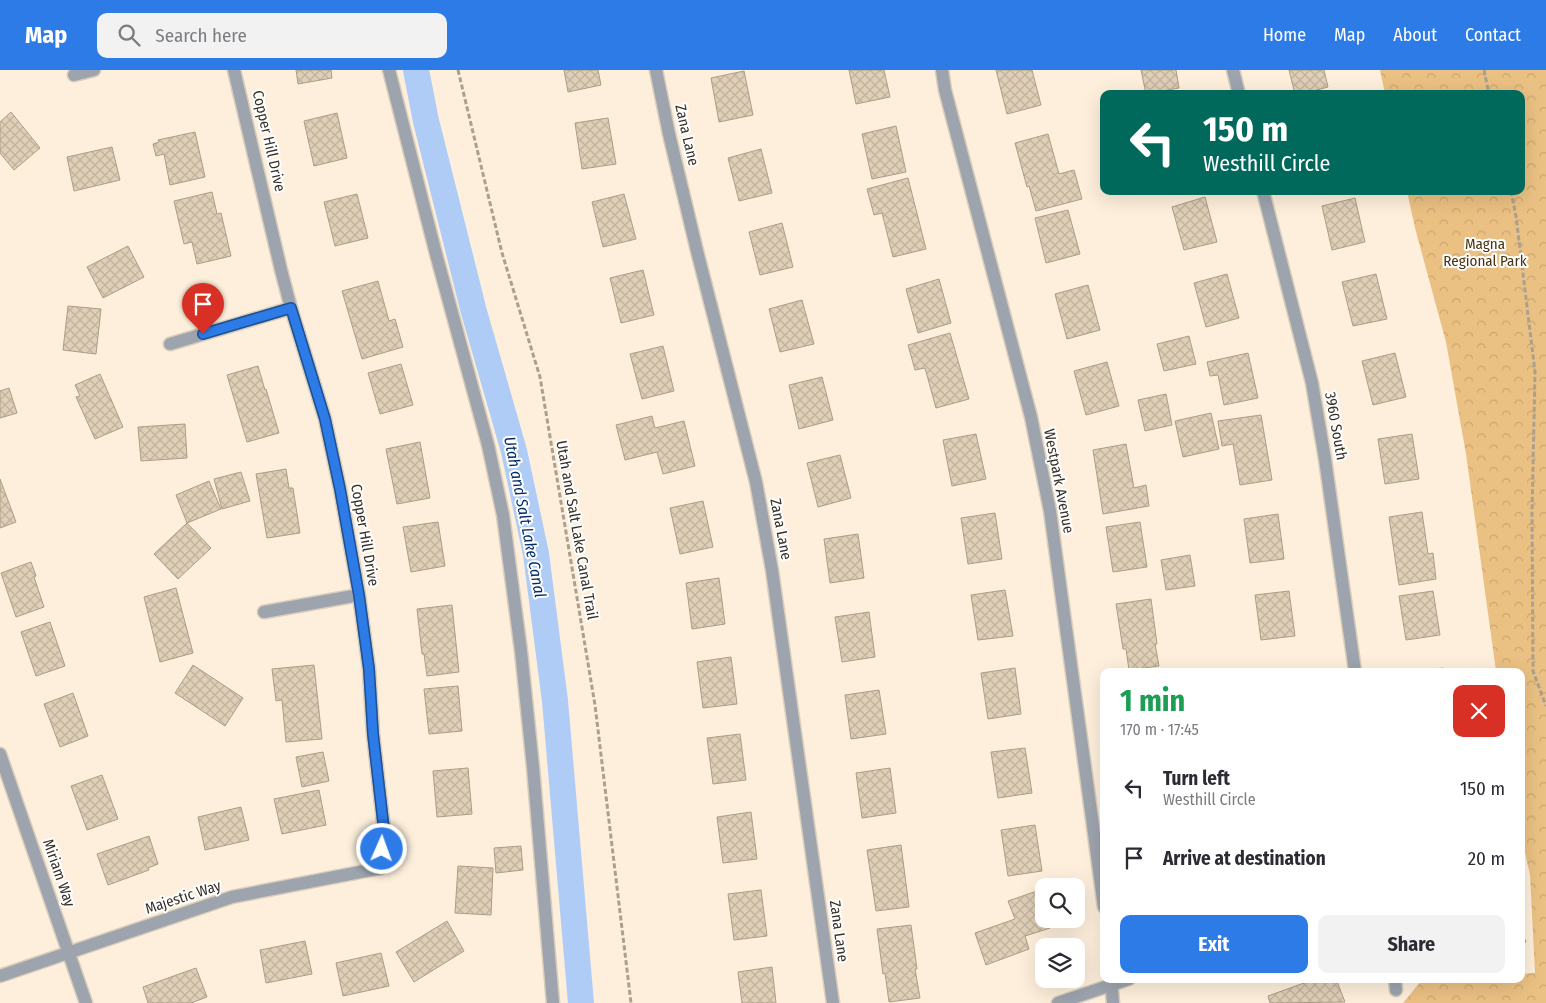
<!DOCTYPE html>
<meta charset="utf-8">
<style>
:root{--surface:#fff;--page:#f2f2f3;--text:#2b2b33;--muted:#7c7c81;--accent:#2d7be7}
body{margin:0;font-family:"Fira Sans Condensed",sans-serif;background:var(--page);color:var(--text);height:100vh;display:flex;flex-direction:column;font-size:19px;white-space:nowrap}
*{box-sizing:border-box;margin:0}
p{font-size:16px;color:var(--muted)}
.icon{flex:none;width:28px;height:28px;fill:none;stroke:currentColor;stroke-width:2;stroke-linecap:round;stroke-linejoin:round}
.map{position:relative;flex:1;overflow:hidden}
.panel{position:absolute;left:1100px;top:598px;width:425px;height:315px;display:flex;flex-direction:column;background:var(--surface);border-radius:10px;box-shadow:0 5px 20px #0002}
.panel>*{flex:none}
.hud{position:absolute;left:1100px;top:20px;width:425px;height:105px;border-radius:10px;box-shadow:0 5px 20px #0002;background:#00695c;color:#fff;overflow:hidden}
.fabs{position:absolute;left:1035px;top:808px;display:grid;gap:10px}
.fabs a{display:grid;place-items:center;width:50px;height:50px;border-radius:10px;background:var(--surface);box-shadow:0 5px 20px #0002;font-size:25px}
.pin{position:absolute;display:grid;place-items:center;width:42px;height:42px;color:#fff;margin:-51px -21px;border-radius:50% 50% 50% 0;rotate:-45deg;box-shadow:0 0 5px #0007}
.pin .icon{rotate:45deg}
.me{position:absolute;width:55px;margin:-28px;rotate:2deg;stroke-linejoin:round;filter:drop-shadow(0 0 4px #0008)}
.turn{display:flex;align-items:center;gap:18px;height:105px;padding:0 20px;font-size:22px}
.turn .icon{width:65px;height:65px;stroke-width:2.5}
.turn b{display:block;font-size:35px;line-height:42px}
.round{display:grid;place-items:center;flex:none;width:52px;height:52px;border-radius:10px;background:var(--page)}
.overview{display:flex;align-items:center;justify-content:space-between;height:85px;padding:0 20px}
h1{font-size:30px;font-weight:700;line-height:38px;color:#1e9e55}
.button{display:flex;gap:10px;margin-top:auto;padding:10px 20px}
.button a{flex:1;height:58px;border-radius:10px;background:var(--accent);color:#fff;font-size:20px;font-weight:700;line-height:58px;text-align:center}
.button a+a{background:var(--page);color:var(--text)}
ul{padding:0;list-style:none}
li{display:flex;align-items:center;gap:15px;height:70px;padding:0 20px}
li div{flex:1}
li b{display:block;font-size:19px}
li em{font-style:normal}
header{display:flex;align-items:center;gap:30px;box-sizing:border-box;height:70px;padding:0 25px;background:var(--accent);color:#fff}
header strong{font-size:24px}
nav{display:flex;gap:28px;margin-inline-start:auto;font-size:18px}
.search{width:350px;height:45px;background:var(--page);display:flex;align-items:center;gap:12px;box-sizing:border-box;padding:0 18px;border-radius:10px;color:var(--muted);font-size:19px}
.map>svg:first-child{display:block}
.park{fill:url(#park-crowns)}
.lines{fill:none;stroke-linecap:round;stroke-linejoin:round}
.canal{stroke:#afccf7;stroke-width:26}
.building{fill:url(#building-cross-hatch);stroke:#ad9d86}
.service-casing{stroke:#d9cdbb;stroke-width:15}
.minor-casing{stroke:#d9cdbb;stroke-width:15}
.path{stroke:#aba090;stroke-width:3;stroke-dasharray:5 2.5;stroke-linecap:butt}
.service{stroke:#9da4ae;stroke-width:12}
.minor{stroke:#9da4ae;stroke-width:12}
.route-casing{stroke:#1d5096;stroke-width:12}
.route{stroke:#2d7be7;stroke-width:9}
.labels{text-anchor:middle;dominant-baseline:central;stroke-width:4;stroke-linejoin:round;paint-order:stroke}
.street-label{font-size:15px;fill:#373027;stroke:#fefefe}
.park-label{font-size:15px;fill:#4a3512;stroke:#fefefe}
.water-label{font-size:16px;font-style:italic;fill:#002c68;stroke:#fefefe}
</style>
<header>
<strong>Map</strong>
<div class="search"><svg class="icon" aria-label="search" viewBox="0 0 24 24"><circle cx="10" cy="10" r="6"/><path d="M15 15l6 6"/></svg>Search here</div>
<nav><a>Home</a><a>Map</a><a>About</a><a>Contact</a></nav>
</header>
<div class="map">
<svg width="1546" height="933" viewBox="0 0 1546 933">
<defs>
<pattern id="park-crowns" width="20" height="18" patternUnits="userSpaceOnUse" patternTransform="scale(1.25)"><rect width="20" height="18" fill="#ebc183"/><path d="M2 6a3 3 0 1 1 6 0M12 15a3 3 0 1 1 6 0" fill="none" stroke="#caa671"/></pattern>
<pattern id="building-cross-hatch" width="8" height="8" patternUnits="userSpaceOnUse" patternTransform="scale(1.25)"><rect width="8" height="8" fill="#e0cfb7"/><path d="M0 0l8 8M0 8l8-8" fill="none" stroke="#c1b29d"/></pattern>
</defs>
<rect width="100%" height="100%" fill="#fdefdb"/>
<!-- park -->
<polygon class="park" points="1380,0 1546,0 1546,933 1403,933 1422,910 1521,909 1521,904 1535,903 1530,805 1521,765 1521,601 1496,601 1466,384 1446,272 1415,158 1407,121 1521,121 1521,24 1385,24"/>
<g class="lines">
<!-- canal -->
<polyline class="canal" points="416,0 426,51 474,242 514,381 536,484 555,631 581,933"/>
</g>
<!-- building -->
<g class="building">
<polygon points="296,0 331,0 332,8 298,14"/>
<polygon points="564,0 598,0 601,15 568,22"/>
<polygon points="849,0 884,0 890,27 856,34"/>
<polygon points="996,0 1032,0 1041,35 1007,44"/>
<polygon points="1141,0 1176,0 1179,18 1146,24"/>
<polygon points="1289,0 1324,0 1328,17 1302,24 1295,24"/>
<polygon points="744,1 753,45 719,52 711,8"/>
<polygon points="11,42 40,78 14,100 0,83 0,52"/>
<polygon points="337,43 347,88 314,96 304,51"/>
<polygon points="608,48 616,94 582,99 575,53"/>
<polygon points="896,56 906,102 872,109 862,64"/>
<polygon points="195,62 205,107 170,115 164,84 156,86 153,74 159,72 158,70"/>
<polygon points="1048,64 1059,104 1074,100 1082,129 1036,141 1029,116 1027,117 1015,73"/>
<polygon points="112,77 120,110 74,121 67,87"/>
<polygon points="761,79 772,123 739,131 728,88"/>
<polygon points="908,108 926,179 893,187 882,143 874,145 867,119"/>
<polygon points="212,122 217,144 221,143 231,186 197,194 192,172 184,174 174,131"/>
<polygon points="357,124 368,168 335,176 324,132"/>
<polygon points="624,124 636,169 603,177 592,132"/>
<polygon points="1205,127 1217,172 1184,180 1172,137"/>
<polygon points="1355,128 1365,172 1332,180 1322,136"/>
<polygon points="1068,140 1080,184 1046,193 1035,148"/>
<polygon points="782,153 793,197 760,205 749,162"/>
<polygon points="128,176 144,207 103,228 87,197"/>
<polygon points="643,200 654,245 621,253 610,208"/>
<polygon points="1227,204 1239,248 1206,257 1194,213"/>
<polygon points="1376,204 1387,249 1353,256 1342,212"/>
<polygon points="939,209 951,253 918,263 906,219"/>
<polygon points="378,211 389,251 395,249 403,277 362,289 342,221"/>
<polygon points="1088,215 1100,260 1067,269 1055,224"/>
<polygon points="802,230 814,274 780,282 769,239"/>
<polygon points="68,236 101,239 96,284 63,280"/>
<polygon points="950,263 969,329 936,338 925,298 915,300 908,275"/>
<polygon points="1189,266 1196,294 1164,301 1157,274"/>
<polygon points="663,276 674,321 642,329 630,284"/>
<polygon points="1248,283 1258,328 1224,335 1218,305 1210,306 1207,292"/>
<polygon points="1395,283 1406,327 1373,335 1362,291"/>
<polygon points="1107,292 1119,336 1086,345 1074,301"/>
<polygon points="401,294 413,335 380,344 368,303"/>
<polygon points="258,296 265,320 266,319 279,363 247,372 227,305"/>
<polygon points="100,304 123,357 95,369 76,327 80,326 75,315"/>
<polygon points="822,307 833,350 799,359 789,315"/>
<polygon points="9,318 17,343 0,348 0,321"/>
<polygon points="1166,324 1172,355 1145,361 1138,330"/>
<polygon points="1211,343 1219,379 1183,387 1175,351"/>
<polygon points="1261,345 1272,410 1240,415 1233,374 1222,376 1218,351"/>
<polygon points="652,346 655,358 684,351 695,396 663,404 657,382 625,390 616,355"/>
<polygon points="185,354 187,388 141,391 138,357"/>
<polygon points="976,364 986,409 952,416 943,370"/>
<polygon points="1412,364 1419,409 1385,414 1378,369"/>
<polygon points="420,372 430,428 397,434 386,379"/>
<polygon points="1126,374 1134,418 1146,415 1149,436 1103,444 1093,380"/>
<polygon points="840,385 851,428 818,437 807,393"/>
<polygon points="286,399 289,418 293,418 300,463 267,468 256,404"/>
<polygon points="241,402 250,431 222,439 214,409"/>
<polygon points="0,409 16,452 0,458"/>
<polygon points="209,411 221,439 187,453 176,425"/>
<polygon points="703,431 713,477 680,484 670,438"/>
<polygon points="1422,442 1428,484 1433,483 1436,509 1399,515 1389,447"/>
<polygon points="995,443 1002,489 968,494 961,448"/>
<polygon points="1278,444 1284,489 1250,493 1244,449"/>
<polygon points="438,452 445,496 411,502 403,457"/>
<polygon points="1140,452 1147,497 1113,502 1106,457"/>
<polygon points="187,453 211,478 178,509 154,484"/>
<polygon points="858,464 864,508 830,513 824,469"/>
<polygon points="1190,485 1195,516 1166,520 1161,490"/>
<polygon points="31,492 36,506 34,507 44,537 16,547 1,503"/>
<polygon points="719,508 725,554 692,559 686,513"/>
<polygon points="176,518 193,583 160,592 144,527"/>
<polygon points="1005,520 1013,566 978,570 971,525"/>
<polygon points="1289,521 1295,566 1261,570 1255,525"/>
<polygon points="1433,521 1440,565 1406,570 1399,526"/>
<polygon points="1151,529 1157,574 1155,574 1159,596 1129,600 1126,579 1123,579 1116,534"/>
<polygon points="452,535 459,602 427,606 424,584 422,584 417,539"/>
<polygon points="869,542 875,587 842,592 835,547"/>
<polygon points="50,552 65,596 36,606 21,562"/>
<polygon points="731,587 737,634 703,638 697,592"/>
<polygon points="193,595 243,628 225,656 175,623"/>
<polygon points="314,595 322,669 286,672 282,630 276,631 272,599"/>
<polygon points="1015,598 1021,644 988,649 981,603"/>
<polygon points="1443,598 1444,601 1420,601"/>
<polygon points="458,616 462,661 429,664 424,619"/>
<polygon points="879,620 886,664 851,669 845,625"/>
<polygon points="73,623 88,666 60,677 44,634"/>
<polygon points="740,664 746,710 713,714 707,668"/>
<polygon points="1025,678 1032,723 998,728 991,682"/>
<polygon points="323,682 329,711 302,717 296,687"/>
<polygon points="468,698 472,744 437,747 433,701"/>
<polygon points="890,698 896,743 862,748 856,703"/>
<polygon points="102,705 118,749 87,760 71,716"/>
<polygon points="319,720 326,755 282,764 274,729"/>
<polygon points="241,737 249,770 205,780 198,747"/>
<polygon points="751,742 757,789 723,793 717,747"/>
<polygon points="1035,755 1042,801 1008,806 1001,760"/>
<polygon points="149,766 158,794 148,798 149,800 108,815 97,784"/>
<polygon points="901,775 909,837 876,841 867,780"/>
<polygon points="521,776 523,800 496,803 494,778"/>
<polygon points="458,796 493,798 491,845 455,843"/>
<polygon points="761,820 767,866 734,870 728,824"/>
<polygon points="1037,821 1044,841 1044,849 1046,849 1050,858 1025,866 1029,879 986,895 975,863 1015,849 1008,831"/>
<polygon points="447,851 464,881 414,912 396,882"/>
<polygon points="911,855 917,899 915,899 920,928 889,932 885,903 883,904 877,859"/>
<polygon points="1521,859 1526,872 1521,874"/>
<polygon points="305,871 312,904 266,913 260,880"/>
<polygon points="381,883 389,916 343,926 336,893"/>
<polygon points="772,897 776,933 742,933 738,902"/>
<polygon points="196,898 207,927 191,933 148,933 143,917"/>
<polygon points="1315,909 1336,909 1345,932 1270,933 1268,926"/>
</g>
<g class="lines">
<!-- service casing -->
<g class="service-casing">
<polyline id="service" points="389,0 436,184 488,375 503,445 521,581 533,697 553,933"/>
</g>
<!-- minor casing -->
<g class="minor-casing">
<g id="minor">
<polyline points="656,0 669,64 697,181 756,412 772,500 833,933"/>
<polyline points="942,0 945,20 1031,347 1050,441 1104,837"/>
<polyline points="1233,0 1239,24"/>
<polyline points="74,5 94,0"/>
<polyline points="1263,121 1312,313 1325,389 1355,601"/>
<polyline points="170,274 291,238"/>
<polyline points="264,542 359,525"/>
<polyline points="0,684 86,933"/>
<polyline points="0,906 232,827 381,798 384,760 373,664 369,599 359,525 340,419 325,349 291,238 281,200 234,0"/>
<polyline points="1111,909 1113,933"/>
<polyline points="1395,909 1396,920"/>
<polyline points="1058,933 1129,909"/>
</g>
</g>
<!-- path -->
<g class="path">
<polyline points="458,0 502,183 540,307 595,635 631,933"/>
<polyline points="1484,0 1489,24"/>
<polyline points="1511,121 1516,146 1535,302 1532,444 1533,601 1546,636"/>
</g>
<!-- service -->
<use href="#service" class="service"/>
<!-- minor -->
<use href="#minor" class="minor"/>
</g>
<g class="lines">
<!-- route casing -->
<g class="route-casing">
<polyline id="route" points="203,264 291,238 325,349 340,419 359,525 369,599 373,664 384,760 382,779"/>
</g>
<!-- route -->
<use href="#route" class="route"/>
</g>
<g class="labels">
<!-- street labels -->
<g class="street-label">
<text transform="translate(687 65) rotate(77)">Zana Lane</text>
<text transform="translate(269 71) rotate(77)">Copper Hill Drive</text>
<text transform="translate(1336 356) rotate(80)">3960 South</text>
<text transform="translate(1059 411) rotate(79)">Westpark Avenue</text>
<text transform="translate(781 459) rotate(79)">Zana Lane</text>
<text transform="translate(577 460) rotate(80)">Utah and Salt Lake Canal Trail</text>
<text transform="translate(365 465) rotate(80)">Copper Hill Drive</text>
<text transform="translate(59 803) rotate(71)">Miriam Way</text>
<text transform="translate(183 827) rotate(-18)">Majestic Way</text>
<text transform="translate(839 861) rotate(82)">Zana Lane</text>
</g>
<!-- park labels -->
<g class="park-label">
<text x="1485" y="174">Magna<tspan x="1485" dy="17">Regional Park</tspan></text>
</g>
<!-- water labels -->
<g class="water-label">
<text transform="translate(525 447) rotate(79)">Utah and Salt Lake Canal</text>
</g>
</g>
</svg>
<div class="fabs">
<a><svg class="icon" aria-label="search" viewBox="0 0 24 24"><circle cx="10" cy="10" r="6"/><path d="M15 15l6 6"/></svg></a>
<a><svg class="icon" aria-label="layers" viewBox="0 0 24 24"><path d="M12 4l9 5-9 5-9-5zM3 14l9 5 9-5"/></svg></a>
</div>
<div class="pin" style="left:203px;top:264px;background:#d93025"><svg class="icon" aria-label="arrive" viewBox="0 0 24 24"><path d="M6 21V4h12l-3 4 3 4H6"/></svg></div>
<svg class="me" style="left:382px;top:779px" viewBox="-20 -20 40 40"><circle r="17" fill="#2d7be7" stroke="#fff" stroke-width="3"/><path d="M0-11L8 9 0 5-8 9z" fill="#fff"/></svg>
<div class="hud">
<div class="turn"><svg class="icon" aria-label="left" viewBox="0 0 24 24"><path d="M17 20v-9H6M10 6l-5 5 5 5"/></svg><div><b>150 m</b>Westhill Circle</div></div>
</div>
<section class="panel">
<div class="overview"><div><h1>1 min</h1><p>170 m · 17:45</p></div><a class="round" style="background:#d93025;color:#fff"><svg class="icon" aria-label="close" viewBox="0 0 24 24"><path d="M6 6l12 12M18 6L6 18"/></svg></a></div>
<ul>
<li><svg class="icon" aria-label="left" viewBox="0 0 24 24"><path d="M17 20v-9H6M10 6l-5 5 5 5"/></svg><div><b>Turn left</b><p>Westhill Circle</p></div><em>150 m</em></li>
<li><svg class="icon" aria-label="arrive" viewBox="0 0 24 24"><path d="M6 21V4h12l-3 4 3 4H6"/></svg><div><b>Arrive at destination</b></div><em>20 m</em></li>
</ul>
<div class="button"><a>Exit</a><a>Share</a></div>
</section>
</div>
